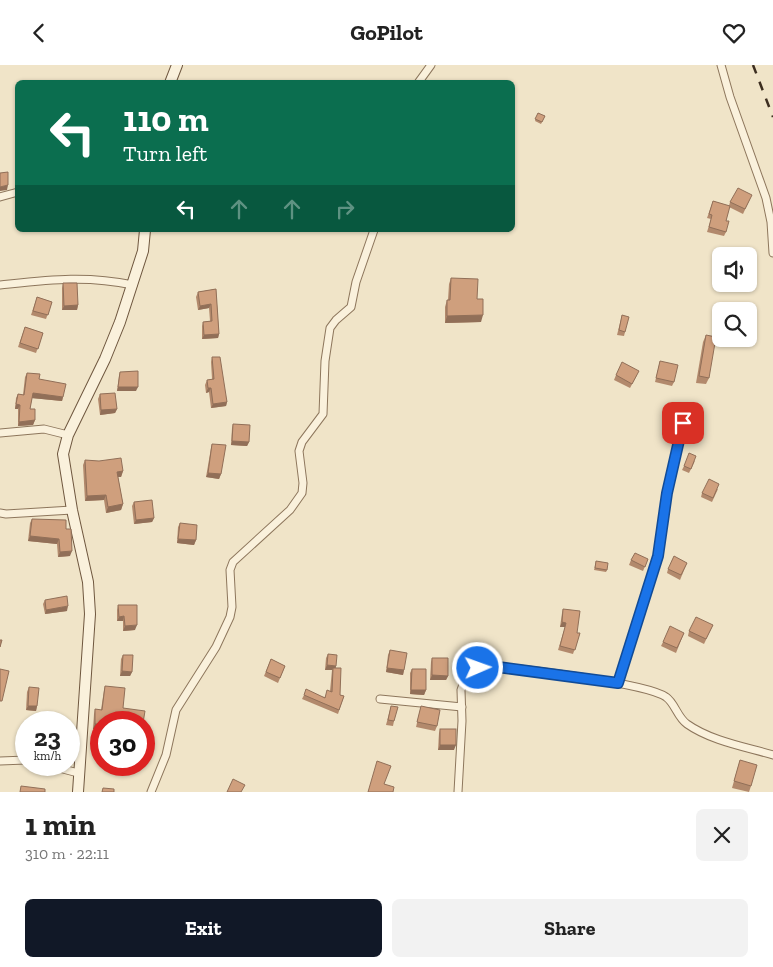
<!DOCTYPE html>
<meta charset="utf-8">
<style>
:root{--surface:#fff;--page:#f2f2f2;--text:#222;--muted:#767676;--accent:#111827}
body{margin:0;font-family:"Zilla Slab",serif;background:var(--page);color:var(--text);height:100vh;display:flex;flex-direction:column;font-size:19px;white-space:nowrap}
*{box-sizing:border-box;margin:0}
p{font-size:16px;color:var(--muted)}
.icon{flex:none;width:28px;height:28px;fill:none;stroke:currentColor;stroke-width:2;stroke-linecap:round;stroke-linejoin:round}
.map{position:relative;height:727px;overflow:hidden}
.side{display:flex;flex-direction:column;background:var(--surface);flex:1}
.side>*{flex:none}
.top-card{position:absolute;left:15px;top:15px;width:500px;height:152px;border-radius:8px;box-shadow:0 1px 4px #0004;background:#0b6e4f;color:#fff;overflow:hidden}
.buttons{position:absolute;left:712px;top:182px;display:grid;gap:10px}
.buttons a{display:grid;place-items:center;width:45px;height:45px;border-radius:8px;background:var(--surface);box-shadow:0 1px 4px #0004;font-size:25px}
.speed{position:absolute;left:15px;top:646px;display:flex;gap:10px;font-size:25px;font-weight:700;text-align:center}
.speed>*{display:grid;place-content:center;width:65px;height:65px;border-radius:50%;background:var(--surface);box-shadow:0 1px 4px #0004;line-height:1}
.speed small{font-size:12px;font-weight:400}
.speed .limit{border:8px solid #d22;background:#fff;color:#111}
.pin{position:absolute;display:grid;place-items:center;width:42px;height:42px;color:#fff;margin:-21px;border-radius:10px;box-shadow:0 2px 8px #0006}
.me{position:absolute;width:55px;margin:-28px;rotate:88deg;stroke-linejoin:round;filter:drop-shadow(0 0 4px #0008)}
.turn{display:flex;align-items:center;gap:18px;height:105px;padding:0 25px;font-size:22px}
.turn .icon{width:65px;height:65px;stroke-width:2.5}
.turn b{display:block;font-size:35px;line-height:42px}
.lanes{display:flex;align-items:center;height:48px;padding:0 25px;background:#0003;justify-content:center;gap:25px;direction:ltr}
.lanes .off{opacity:.35}
.round{display:grid;place-items:center;flex:none;width:52px;height:52px;border-radius:8px;background:var(--page)}
.overview{display:flex;align-items:center;justify-content:space-between;height:85px;padding:0 25px}
h1{font-size:30px;font-weight:800;line-height:38px}
.primary-button{display:flex;gap:10px;margin-top:auto;padding:10px 25px}
.primary-button a{flex:1;height:58px;border-radius:8px;background:var(--accent);color:#fff;font-size:20px;font-weight:800;line-height:58px;text-align:center}
.primary-button a+a{background:var(--page);color:var(--text)}
header{display:flex;justify-content:space-between;align-items:center;height:65px;padding:0 25px;background:var(--surface);font-size:22px;font-weight:800}
.map>svg:first-child{display:block}
.lines{fill:none;stroke-linecap:round;stroke-linejoin:round}
.street-casing{stroke:#8d765c;stroke-width:9}
.secondary-casing{stroke:#6f573f;stroke-width:12}
.street{stroke:#faf1dc;stroke-width:7}
.secondary{stroke:#faf1dc;stroke-width:10}
.rail{stroke:#3d2e20;stroke-width:2.5;stroke-dasharray:9 9;stroke-linecap:butt}
.wall{fill:#b2896c}
.shaded-wall{fill:#916f58}
.building{fill:#cf9f7d;stroke:#916f58}
.route-casing{stroke:#114b97;stroke-width:12}
.route{stroke:#1a73e8;stroke-width:9}
</style>
<header><svg class="icon" aria-label="back" viewBox="0 0 24 24"><path d="M15 5l-7 7 7 7"/></svg>GoPilot<svg class="icon" aria-label="heart" viewBox="0 0 24 24"><path d="M12 20l-8-8c-3-5 5-10 8-4 3-6 11-1 8 4z"/></svg></header>
<div class="map">
<svg width="773" height="727" viewBox="0 0 773 727">
<rect width="100%" height="100%" fill="#f0e4c8"/>
<g class="lines">
<!-- street casing -->
<g class="street-casing">
<g id="street">
<polyline points="721,0 730,32 766,133 771,157 773,188"/>
<polyline points="418,18 431,0"/>
<polyline points="0,132 18,127"/>
<path d="M0 220C48 215 85 210 133 220"/>
<polyline points="0,368 44,364 68,370"/>
<polyline points="0,448 6,449 72,445"/>
<polyline points="618,618 658,491 667,428 683,358"/>
<polyline points="380,634 462,642"/>
<polyline points="0,696 26,695"/>
<polyline points="48,700 78,708"/>
<polyline points="151,727 166,690 176,645 216,582 230,552 232,542 230,505 233,497 290,445 302,428 303,418 299,386 302,377 323,349 325,296 330,263 336,255 351,242 356,217 374,165"/>
<path d="M458 727 462 656 461 625 465 614 471 609 485 602C514 602 646 618 666 632 675 638 677 652 687 659 711 676 746 682 773 690"/>
</g>
</g>
<!-- secondary casing -->
<g class="secondary-casing">
<g id="secondary">
<polyline points="170,18 177,0"/>
<polyline points="78,727 90,549 88,517 72,445 63,389 68,370 105,294 120,257 143,186 145,165"/>
</g>
</g>
<!-- street -->
<use href="#street" class="street"/>
<!-- secondary -->
<use href="#secondary" class="secondary"/>
<!-- rail -->
<polyline class="rail" points="753,0 773,52"/>
</g>
<!-- wall -->
<g class="wall">
<polygon points="538,48 545,51 541,59 535,56"/>
<polygon points="750,134 743,149 729,142 726,156 726,167 724,171 707,167 711,154 707,153 713,136 729,141 730,137"/>
<polygon points="451,213 477,234 481,257 445,258 445,242 447,235 448,235 449,219"/>
<polygon points="63,218 78,240 77,245 62,245 62,223"/>
<polygon points="216,224 219,269 218,273 202,274 202,261 203,257 210,256 209,243 198,245 196,232 198,227"/>
<polygon points="37,232 52,237 46,254 31,250"/>
<polygon points="622,250 625,267 624,271 617,270"/>
<polygon points="25,262 43,268 36,288 18,282"/>
<polygon points="706,270 709,313 706,319 696,318 703,277"/>
<polygon points="212,292 227,337 226,341 211,343 209,327 206,328 205,320 207,315 212,314 211,297"/>
<polygon points="660,296 674,317 672,321 655,317"/>
<polygon points="120,307 136,326 117,326 119,311"/>
<polygon points="27,308 39,314 63,332 62,336 32,333 30,344 35,355 33,360 18,361 18,344 15,344 16,333 18,329 23,330 25,312"/>
<polygon points="616,310 637,310 630,323 614,315"/>
<polygon points="100,329 117,344 115,348 100,350 98,334"/>
<polygon points="233,359 249,377 247,381 231,380 232,363"/>
<polygon points="212,379 221,409 219,414 206,412 211,383"/>
<polygon points="85,395 123,406 121,412 118,412 123,439 121,445 106,448 104,435 85,436 83,400"/>
<polygon points="695,396 689,408 682,405 684,401"/>
<polygon points="718,424 712,437 701,432 702,428"/>
<polygon points="134,437 154,453 152,457 134,459 132,441"/>
<polygon points="32,454 66,464 70,491 58,492 57,479 28,476 30,458"/>
<polygon points="180,458 196,475 194,480 177,478 178,462"/>
<polygon points="648,494 643,506 629,500 631,495"/>
<polygon points="596,496 607,505 606,507 594,505"/>
<polygon points="687,498 680,515 667,508 668,504"/>
<polygon points="45,535 67,546 45,549 43,539"/>
<polygon points="118,540 135,565 123,566 123,556 117,556 117,545"/>
<polygon points="563,544 577,568 580,568 573,589 558,585 565,562 560,562 562,548"/>
<polygon points="713,560 704,579 688,571 689,566"/>
<polygon points="684,568 676,588 661,581 663,577"/>
<polygon points="390,585 404,605 403,610 386,607 388,590"/>
<polygon points="328,589 336,603 340,630 344,631 338,649 302,634 304,630 325,632 330,626 332,605 325,605 326,593"/>
<polygon points="123,590 132,607 130,611 120,611 121,594"/>
<polygon points="432,593 448,611 446,615 430,615 431,597"/>
<polygon points="271,594 285,601 278,618 264,611"/>
<polygon points="412,604 426,625 424,630 410,629 410,608"/>
<polygon points="105,621 123,643 143,658 101,658 100,664 93,664 94,649 95,644 101,645 104,625"/>
<polygon points="29,622 37,641 36,646 26,645 27,627"/>
<polygon points="391,641 394,656 393,661 386,660"/>
<polygon points="421,641 437,661 435,666 416,662"/>
<polygon points="27,655 45,658 26,658 26,681 24,681 25,659"/>
<polygon points="440,664 454,685 438,685 439,668"/>
<polygon points="740,695 751,721 749,727 732,723"/>
</g>
<!-- shaded-wall -->
<g class="shaded-wall">
<polygon points="8,120 7,125 0,126 0,122"/>
<polygon points="153,165 168,165 167,166 152,166"/>
<polygon points="211,239 209,243 198,245 200,241"/>
<polygon points="78,240 77,245 62,245 64,241"/>
<polygon points="483,250 481,257 445,258 447,251"/>
<polygon points="219,269 218,273 202,274 204,270"/>
<polygon points="118,322 138,322 136,326 117,326"/>
<polygon points="208,323 211,323 209,327 206,328"/>
<polygon points="33,328 63,332 62,336 31,333"/>
<polygon points="227,337 226,341 211,343 213,339"/>
<polygon points="16,339 20,340 18,344 15,344"/>
<polygon points="117,344 115,348 100,350 101,345"/>
<polygon points="35,355 33,360 18,361 19,357"/>
<polygon points="232,376 249,377 247,381 231,380"/>
<polygon points="123,406 121,412 115,412 117,407"/>
<polygon points="208,408 221,409 219,414 206,412"/>
<polygon points="106,430 104,435 85,436 87,431"/>
<polygon points="123,439 121,445 106,448 108,442"/>
<polygon points="154,453 152,457 134,459 136,455"/>
<polygon points="30,471 59,474 57,479 28,476"/>
<polygon points="178,474 196,475 194,480 177,478"/>
<polygon points="72,486 70,491 58,492 60,487"/>
<polygon points="68,541 67,546 45,549 46,545"/>
<polygon points="124,551 123,556 117,556 119,552"/>
<polygon points="562,557 566,558 565,562 560,562"/>
<polygon points="137,560 135,565 123,566 125,561"/>
<polygon points="327,600 336,601 335,606 333,603 332,605 325,605"/>
<polygon points="387,603 404,605 403,610 386,607"/>
<polygon points="122,606 132,607 130,611 120,611"/>
<polygon points="432,610 448,611 446,615 430,615"/>
<polygon points="411,625 426,625 424,630 410,629"/>
<polygon points="28,641 37,641 36,646 26,645"/>
<polygon points="95,659 101,659 100,664 93,664"/>
<polygon points="25,677 26,677 26,681 24,681"/>
<polygon points="440,680 456,680 454,685 438,685"/>
</g>
<!-- building -->
<g class="building">
<polygon points="538,48 545,51 542,57 535,54"/>
<polygon points="8,107 8,120 0,122 0,108"/>
<polygon points="738,123 752,130 745,144 730,137"/>
<polygon points="713,136 730,141 726,156 729,156 726,167 709,162 712,150 709,149"/>
<polygon points="451,213 478,214 477,234 483,234 483,250 447,251 447,235 450,235"/>
<polygon points="63,218 77,218 78,240 64,241"/>
<polygon points="216,224 219,269 204,270 203,257 212,256 211,239 200,241 198,227"/>
<polygon points="37,232 52,237 48,250 33,246"/>
<polygon points="622,250 629,252 625,267 619,265"/>
<polygon points="25,262 43,268 38,284 20,278"/>
<polygon points="706,270 716,272 709,313 699,311"/>
<polygon points="212,292 220,292 227,337 213,339 211,323 208,323 207,315 214,314"/>
<polygon points="660,296 678,300 674,317 656,313"/>
<polygon points="622,297 639,306 632,319 616,310"/>
<polygon points="138,306 138,322 118,322 120,307"/>
<polygon points="27,308 40,309 39,314 66,319 63,332 33,328 30,344 35,344 35,355 19,357 20,340 16,339 18,329 24,330"/>
<polygon points="115,328 117,344 101,345 100,329"/>
<polygon points="233,359 250,360 249,377 232,376"/>
<polygon points="212,379 226,380 221,409 208,408"/>
<polygon points="689,388 696,391 691,404 684,401"/>
<polygon points="121,393 123,406 117,407 123,439 108,442 106,430 87,431 85,395 99,396"/>
<polygon points="709,414 719,419 713,433 702,428"/>
<polygon points="152,435 154,453 136,455 134,437"/>
<polygon points="32,454 66,455 66,464 71,464 72,486 60,487 59,474 30,471"/>
<polygon points="180,458 197,460 196,475 178,474"/>
<polygon points="635,488 648,494 645,502 631,495"/>
<polygon points="674,491 687,498 681,510 668,504"/>
<polygon points="596,496 608,498 607,505 595,503"/>
<polygon points="67,531 68,541 46,545 45,535"/>
<polygon points="118,540 137,540 137,560 125,561 124,551 119,552"/>
<polygon points="563,544 580,546 577,568 580,568 575,585 560,581 566,558 562,557"/>
<polygon points="696,552 713,560 706,574 689,566"/>
<polygon points="670,561 684,568 677,583 663,577"/>
<polygon points="0,575 2,575 0,582"/>
<polygon points="390,585 407,588 404,605 387,603"/>
<polygon points="328,589 337,590 336,601 327,600"/>
<polygon points="123,590 133,590 132,607 122,606"/>
<polygon points="432,593 448,593 448,611 432,610"/>
<polygon points="271,594 285,601 280,613 266,607"/>
<polygon points="333,603 341,603 340,630 344,631 339,645 304,630 306,624 325,633 327,625 332,627"/>
<polygon points="0,604 9,606 2,636 0,636"/>
<polygon points="412,604 426,604 426,625 411,625"/>
<polygon points="105,621 125,623 123,643 145,646 143,658 110,658 102,656 101,659 95,659 95,644 102,645"/>
<polygon points="29,622 39,623 37,641 28,641"/>
<polygon points="391,641 398,642 394,656 388,655"/>
<polygon points="421,641 440,645 437,661 417,657"/>
<polygon points="27,655 45,658 27,658"/>
<rect x="440" y="664" width="16" height="16"/>
<polygon points="740,695 757,700 751,721 734,716"/>
<polygon points="377,696 391,701 384,719 394,722 393,727 368,727"/>
<polygon points="233,714 245,720 241,727 227,727"/>
<polygon points="21,721 45,724 45,727 20,727"/>
<polygon points="103,723 114,724 114,727 102,727"/>
</g>
<g class="lines">
<!-- route casing -->
<g class="route-casing">
<polyline id="route" points="478,603 498,602 618,618 658,491 667,428 683,358"/>
</g>
<!-- route -->
<use href="#route" class="route"/>
</g>
</svg>
<div class="buttons">
<a><svg class="icon" aria-label="sound" viewBox="0 0 24 24"><path d="M4 9h4l5-4v14l-5-4H4zM17 9q2 3 0 6"/></svg></a>
<a><svg class="icon" aria-label="search" viewBox="0 0 24 24"><circle cx="10" cy="10" r="6"/><path d="M15 15l6 6"/></svg></a>
</div>
<div class="speed"><div>23<small>km/h</small></div><div class="limit">30</div></div>
<div class="pin" style="left:683px;top:358px;background:#d93025"><svg class="icon" aria-label="arrive" viewBox="0 0 24 24"><path d="M6 21V4h12l-3 4 3 4H6"/></svg></div>
<svg class="me" style="left:478px;top:603px" viewBox="-20 -20 40 40"><circle r="17" fill="#1a73e8" stroke="#fff" stroke-width="3"/><path d="M0-11L8 9 0 5-8 9z" fill="#fff"/></svg>
<div class="top-card">
<div class="turn"><svg class="icon" aria-label="left" viewBox="0 0 24 24"><path d="M17 20v-9H6M10 6l-5 5 5 5"/></svg><div><b>110 m</b>Turn left</div></div>
<div class="lanes"><svg class="icon" aria-label="left" viewBox="0 0 24 24"><path d="M17 20v-9H6M10 6l-5 5 5 5"/></svg><svg class="icon off" aria-label="ahead" viewBox="0 0 24 24"><path d="M12 20V5M6 11l6-6 6 6"/></svg><svg class="icon off" aria-label="ahead" viewBox="0 0 24 24"><path d="M12 20V5M6 11l6-6 6 6"/></svg><svg class="icon off" aria-label="right" viewBox="0 0 24 24"><path d="M7 20v-9h11M14 6l5 5-5 5"/></svg></div>
</div>
</div>
<section class="side">
<div class="overview"><div><h1>1 min</h1><p>310 m · 22:11</p></div><a class="round"><svg class="icon" aria-label="close" viewBox="0 0 24 24"><path d="M6 6l12 12M18 6L6 18"/></svg></a></div>
<div class="primary-button"><a>Exit</a><a>Share</a></div>
</section>
